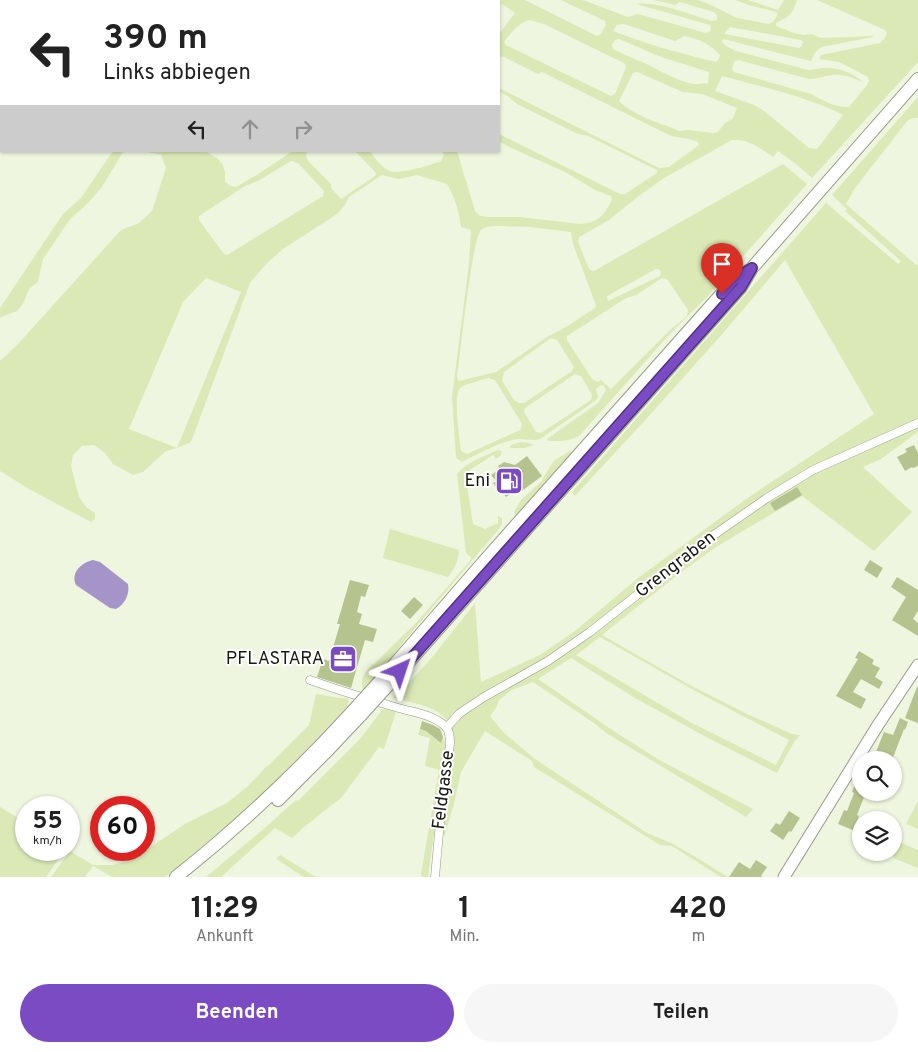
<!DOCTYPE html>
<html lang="de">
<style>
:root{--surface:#fff;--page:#f6f6f6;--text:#222;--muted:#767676;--accent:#7b4bc3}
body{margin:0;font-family:Overpass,sans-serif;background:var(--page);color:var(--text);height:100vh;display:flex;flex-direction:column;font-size:19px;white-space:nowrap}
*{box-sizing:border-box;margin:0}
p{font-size:16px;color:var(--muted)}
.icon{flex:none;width:28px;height:28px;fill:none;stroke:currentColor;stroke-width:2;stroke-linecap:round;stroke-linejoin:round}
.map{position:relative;height:877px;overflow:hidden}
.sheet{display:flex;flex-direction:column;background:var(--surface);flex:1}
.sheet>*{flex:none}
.guide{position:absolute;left:0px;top:0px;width:500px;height:152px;box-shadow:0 1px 4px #0004;background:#fff;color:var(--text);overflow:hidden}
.tools{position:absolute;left:852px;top:751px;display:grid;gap:10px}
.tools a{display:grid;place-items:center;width:50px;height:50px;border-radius:50%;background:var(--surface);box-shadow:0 1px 4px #0004;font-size:25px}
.speed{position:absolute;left:15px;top:796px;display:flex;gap:10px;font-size:25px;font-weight:700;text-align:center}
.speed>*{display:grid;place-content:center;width:65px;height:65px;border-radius:50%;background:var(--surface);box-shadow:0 1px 4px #0004;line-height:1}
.speed small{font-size:12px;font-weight:400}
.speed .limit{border:8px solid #d22;background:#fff;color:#111}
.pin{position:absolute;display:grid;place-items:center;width:42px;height:42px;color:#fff;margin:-51px -21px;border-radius:50% 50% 50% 0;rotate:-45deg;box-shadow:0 0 5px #0007}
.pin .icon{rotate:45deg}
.me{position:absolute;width:55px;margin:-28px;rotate:42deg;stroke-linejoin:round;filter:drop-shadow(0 0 4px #0008)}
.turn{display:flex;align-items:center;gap:18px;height:105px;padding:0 20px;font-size:22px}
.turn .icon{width:65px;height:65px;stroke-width:2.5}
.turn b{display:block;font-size:35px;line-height:42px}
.lanes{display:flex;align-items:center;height:48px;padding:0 20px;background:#0003;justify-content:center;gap:25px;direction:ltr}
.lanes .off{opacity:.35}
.eta{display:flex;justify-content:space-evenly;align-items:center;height:85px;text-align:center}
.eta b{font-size:30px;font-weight:700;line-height:35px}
.cta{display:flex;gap:10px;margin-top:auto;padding:10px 20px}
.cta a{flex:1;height:58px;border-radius:30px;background:var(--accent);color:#fff;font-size:20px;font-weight:700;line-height:58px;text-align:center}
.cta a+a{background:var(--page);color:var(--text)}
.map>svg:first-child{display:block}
.green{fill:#dae9b6;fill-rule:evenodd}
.water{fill:#a494c7}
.building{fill:#b5c48e}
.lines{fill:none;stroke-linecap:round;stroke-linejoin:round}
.street-casing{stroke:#959c86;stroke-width:9}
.secondary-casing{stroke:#959c86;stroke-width:13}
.primary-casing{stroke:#959c86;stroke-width:14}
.street{stroke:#fff;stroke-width:8}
.secondary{stroke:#fff;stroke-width:11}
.primary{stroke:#fff;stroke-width:12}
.primary-bridge-casing{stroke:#959c86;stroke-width:14;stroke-linecap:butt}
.primary-bridge{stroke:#fff;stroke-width:12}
.route-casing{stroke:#50317f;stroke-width:12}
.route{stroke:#7b4bc3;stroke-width:9}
.labels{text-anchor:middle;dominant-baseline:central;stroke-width:4;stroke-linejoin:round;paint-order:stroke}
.poi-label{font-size:18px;fill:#171911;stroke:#fff;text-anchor:end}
.street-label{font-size:18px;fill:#171911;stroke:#fff}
</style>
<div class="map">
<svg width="918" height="877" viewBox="0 0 918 877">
<rect width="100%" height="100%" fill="#eff6df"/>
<!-- green -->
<g class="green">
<path d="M496 0H525L597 36 600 35 606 25 605 21 561 0H583L628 17 638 14 706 33 710 31 711 29 710 25 636 4C658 1 690 15 712 21L717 20C718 16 717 14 714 12L680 2 675 5 653 0H698L711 5 737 18 769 24 773 22 778 14 776 12 749 5 735 0H748L778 10 784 0H797C793 14 789 17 776 23V26L794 33 804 35 811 34 821 38 873 36V37L822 47C816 50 814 54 811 61L723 39 722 42 726 46 736 51 808 70C814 70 819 68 825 68 838 67 854 73 863 82 854 79 844 74 834 75 826 75 818 79 809 79L738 60 734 62 732 69 734 72 811 94C822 100 835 108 849 107L867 85 869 81 868 77 839 62 819 59 821 55 880 43 885 38 887 33 885 30 817 0H918V62L812 178 796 164 778 151 773 157C759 148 750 139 732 140L664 178 640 195 609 220 579 237 578 241 587 265 590 270 594 271 783 164 807 184 708 296 668 336 580 435C570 442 560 441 548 441L547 440V439L598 403 606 390C605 387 604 386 601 385L596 389 598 397 595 401 540 439C532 442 522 437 513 440 495 444 478 454 462 462L456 458 452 397 469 263 471 230 461 227C459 211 455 198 447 184L417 175 399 179 382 175 349 197 345 205 338 213 328 220 283 249 267 263 250 283 191 442 177 448 166 451 143 472 133 475 113 464 105 453 94 445 82 446 73 455 71 466 79 497 86 507 95 513V519L91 522 29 489 0 471V361L18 344 121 230 139 223 152 211 166 168 161 155 144 151H205L218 159 223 165 225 172V182L231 186 236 187 255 176 293 151H308L306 155 308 161 331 184V188L341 199 375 176 376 173 355 151H370C374 157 383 169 390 171 400 175 431 165 441 161L444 154 441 151H457L475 211 480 216 488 217H519L580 224C598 223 604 215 612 200L611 196 595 190 565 172 507 146 499 141V134L620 194H625L657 173V170L588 136 576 133 517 104 509 97 499 91V88L659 168 669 167 699 145 698 142C689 138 681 138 671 136L542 72 538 74 504 57H499V34L515 13ZM530 20 544 24 624 63 626 67 615 94 611 96 506 45 504 42C511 33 518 23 530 20ZM624 24 675 41 685 36C699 39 710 44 720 55L719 59 716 62C681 54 647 44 613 31L617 25ZM730 27 801 40 803 42 802 46 799 48 725 34V32ZM619 39 661 57 709 72 708 84C702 82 699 85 693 84 675 80 659 70 642 62 632 58 623 54 613 49L612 45 615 40ZM637 72 683 92 702 94 737 108 733 118 725 123 718 132 713 133 688 130 680 131C662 124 632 115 619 101L633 73ZM722 76C762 87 805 96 843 115L817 149 809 148 764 111 754 105 715 91ZM291 161 298 163 324 191 323 196 227 255 224 254 199 220V216L245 186 258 181ZM504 226 530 227 571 232 573 244 596 305 595 308 566 327 547 337 496 372 459 381 457 378C460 358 472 238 481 230 486 225 497 226 504 226ZM656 269 660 270 661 273 660 276 608 301 607 296ZM206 278 241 292 177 448 129 429 183 302ZM662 278 667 279 688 310 687 316 669 331 611 389 601 380 598 382 592 379 567 340V336L626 298 636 295ZM551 338 557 340 574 367 572 371 524 403H519L514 400 504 384 502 380 504 372ZM575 374 581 376 592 395 591 400 541 433 536 432 524 412 525 408ZM488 378 495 380 522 424 520 430 467 454 461 451C460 440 452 394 461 387 466 384 482 380 488 378Z"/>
<path d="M918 97V118H915L908 120 855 188 846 204 916 265H918V432L881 459 863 467 912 512 874 551 802 496 716 547 680 573 602 635 686 683 743 712 792 734 800 735 794 742 777 773 708 738 635 698 571 658 538 679 615 732 661 761 753 809 746 817 606 733 594 723 533 682 512 690 499 700 496 708 490 716 504 733 535 759 647 833 673 844 699 859 728 877H721L672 846 660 845 534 767 532 761 485 731 461 772 454 804 444 837C443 834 443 830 443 826 444 801 461 747 451 726 449 721 442 715 438 712 425 704 407 702 393 698L410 682 434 655 475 603 481 682 540 655 575 631 638 578 749 497 874 414 785 260 724 332 648 417 575 496 572 492 826 203 898 264 901 261 845 211 847 209 832 195ZM600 637 699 693 789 740 776 765 690 722 576 655Z"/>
<polygon points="113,151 126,151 123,152 102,187 87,204 70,219 43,259 38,282 29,289 23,304 17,311 1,317 0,318 0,308 63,214 81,198"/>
<polygon points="521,442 528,443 534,445 524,448 510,448 511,445"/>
<path d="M498 450 502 451 501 455 496 459 493 455 470 470 466 479 473 524 485 529 498 523V516L502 518V524L499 529 404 641 376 679 374 678 363 690C359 678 366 670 374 664L415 624 470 561 471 557 466 553 457 474C466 462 485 456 498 450Z"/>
<polygon points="570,451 571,451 573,453 517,516 515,516 514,512 521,500 541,482 551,465 555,460"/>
<path d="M390 529 459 550C458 562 455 568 448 577L383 558Z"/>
<path d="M316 694C327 695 337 699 347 698L349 700 347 707 280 777 247 809 165 877H112L93 866 85 877H51L70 851 93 865H113L131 860 185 824 227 803 248 786 265 768 269 765 309 725Z"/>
<polygon points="383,709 396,712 384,749 379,747 341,798 304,827 292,838 275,828 221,877 206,877 266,827 296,800 298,801 359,740"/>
<polygon points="420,729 431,732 431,735 441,743 443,737 446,745 428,877 422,877 421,874 439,770 425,766 430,738 418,735"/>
<polygon points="918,801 918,829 906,824"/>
<polygon points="0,807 26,823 26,850 65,850 46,877 0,877"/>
<polygon points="899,842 918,850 918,868 893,858"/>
<polygon points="280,855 316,877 304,877 276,859"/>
</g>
<!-- water -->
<path class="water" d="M93 560 100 562 128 584C130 594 125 604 116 609L110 608 76 585C70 573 82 562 93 560Z"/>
<!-- building -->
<g class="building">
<polygon points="914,445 918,453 918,466 913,468 912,467 905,471 897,457 907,452 905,449"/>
<polygon points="527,456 542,476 519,493 516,490 506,497 500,489 498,490 493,483 496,481 491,475 500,469 498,466 504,462 515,465"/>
<polygon points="797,487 802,495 775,511 770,503"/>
<polygon points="870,560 883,568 877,578 864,570"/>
<polygon points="897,577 918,590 918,611 913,619 918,623 918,636 892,620 906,597 891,587"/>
<polygon points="350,580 369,585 365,597 361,596 357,612 362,614 359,624 377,629 373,642 365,640 351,688 317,677 323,659 329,661 340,624 337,624"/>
<polygon points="414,597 423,605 410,619 401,611"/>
<polygon points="859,651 874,660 872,664 880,668 875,677 883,682 879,689 861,679 853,692 866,699 861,709 836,696 858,659 855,658"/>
<polygon points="917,687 918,687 918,723 905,718"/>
<polygon points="900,718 908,722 905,730 904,729 892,760 880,760 882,755 876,752 884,732 893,735"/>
<polygon points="422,721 433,725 440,729 443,737 441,743 426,731 420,729"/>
<polygon points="861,769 861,792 866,792 857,815 859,816 853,830 838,824 844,810 847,811 854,793 852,792"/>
<polygon points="789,811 800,818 791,832 789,831 783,840 770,831 776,823 780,825"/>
<polygon points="756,860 767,867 761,876 762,877 729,877 739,862 750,869"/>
</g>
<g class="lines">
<!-- street casing -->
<g class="street-casing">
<g id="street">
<path d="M310 680C338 690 367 699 395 707 411 712 433 714 445 726 450 731 450 738 450 744L439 833 435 877"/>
<polyline points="447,727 460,713 484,697 548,661 590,632 708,539 767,498 813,470 918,423"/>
</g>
</g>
<!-- secondary casing -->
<g class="secondary-casing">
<polyline id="secondary" points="784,877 878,725 918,665"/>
</g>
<!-- primary casing -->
<g class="primary-casing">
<g id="primary">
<polyline points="381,680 487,558 734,280 748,271"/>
<polyline points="390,683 741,287 752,268 918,79"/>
<polyline points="278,800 329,749 361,715"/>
<path d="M176 877C239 827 298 771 352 712"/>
</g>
</g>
<!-- street -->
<use href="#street" class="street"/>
<!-- secondary -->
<use href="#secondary" class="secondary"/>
<!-- primary -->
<use href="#primary" class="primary"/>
<!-- primary-bridge casing -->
<g class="primary-bridge-casing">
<g id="primary-bridge">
<polyline points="352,712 381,680"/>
<polyline points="361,715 390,683"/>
</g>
</g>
<!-- primary-bridge -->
<use href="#primary-bridge" class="primary-bridge"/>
</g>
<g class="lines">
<!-- route casing -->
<g class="route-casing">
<polyline id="route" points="400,671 741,287 752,268 734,280 722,294"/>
</g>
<!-- route -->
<use href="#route" class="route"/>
</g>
<!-- icons -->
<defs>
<g id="fuel-square" transform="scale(1.4375)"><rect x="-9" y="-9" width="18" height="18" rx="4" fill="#7b4bc3" stroke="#fff"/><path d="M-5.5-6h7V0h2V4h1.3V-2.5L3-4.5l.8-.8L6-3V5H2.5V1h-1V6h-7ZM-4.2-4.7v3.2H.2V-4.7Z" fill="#fff"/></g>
<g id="office-square" transform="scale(1.4375)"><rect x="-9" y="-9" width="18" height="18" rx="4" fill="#7b4bc3" stroke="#fff"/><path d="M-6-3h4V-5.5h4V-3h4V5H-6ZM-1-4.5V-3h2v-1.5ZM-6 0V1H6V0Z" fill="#fff"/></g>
</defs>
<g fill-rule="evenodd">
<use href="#fuel-square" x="509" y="481"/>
<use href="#office-square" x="343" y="659"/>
</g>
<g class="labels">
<!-- poi labels -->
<g class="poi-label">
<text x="490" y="481">Eni</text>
<text x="324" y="659">PFLASTARA</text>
</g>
<!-- street labels -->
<g class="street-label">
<text transform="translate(676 565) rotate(-38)">Grengraben</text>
<text transform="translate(444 790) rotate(-83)">Feldgasse</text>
</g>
</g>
</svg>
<div class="tools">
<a><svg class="icon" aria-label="search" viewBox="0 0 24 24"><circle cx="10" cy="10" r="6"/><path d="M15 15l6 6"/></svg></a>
<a><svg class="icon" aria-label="layers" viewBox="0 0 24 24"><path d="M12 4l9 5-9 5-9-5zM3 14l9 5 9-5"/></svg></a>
</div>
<div class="speed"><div>55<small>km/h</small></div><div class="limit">60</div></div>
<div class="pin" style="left:722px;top:294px;background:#d93025"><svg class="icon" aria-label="arrive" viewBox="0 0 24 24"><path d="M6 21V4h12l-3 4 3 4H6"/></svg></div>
<svg class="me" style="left:400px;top:671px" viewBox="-20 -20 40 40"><path d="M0-17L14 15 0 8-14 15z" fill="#7b4bc3" stroke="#fff" stroke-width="4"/></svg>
<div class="guide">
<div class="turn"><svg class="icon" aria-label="left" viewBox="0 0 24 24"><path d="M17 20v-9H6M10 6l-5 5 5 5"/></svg><div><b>390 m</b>Links abbiegen</div></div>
<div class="lanes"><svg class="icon" aria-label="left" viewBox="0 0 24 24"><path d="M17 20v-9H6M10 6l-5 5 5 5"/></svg><svg class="icon off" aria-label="ahead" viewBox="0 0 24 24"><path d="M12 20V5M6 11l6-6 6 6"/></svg><svg class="icon off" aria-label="right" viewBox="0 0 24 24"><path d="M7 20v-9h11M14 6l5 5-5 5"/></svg></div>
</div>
</div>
<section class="sheet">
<div class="eta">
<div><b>11:29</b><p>Ankunft</p></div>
<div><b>1</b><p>Min.</p></div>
<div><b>420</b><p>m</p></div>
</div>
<div class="cta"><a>Beenden</a><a>Teilen</a></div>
</section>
